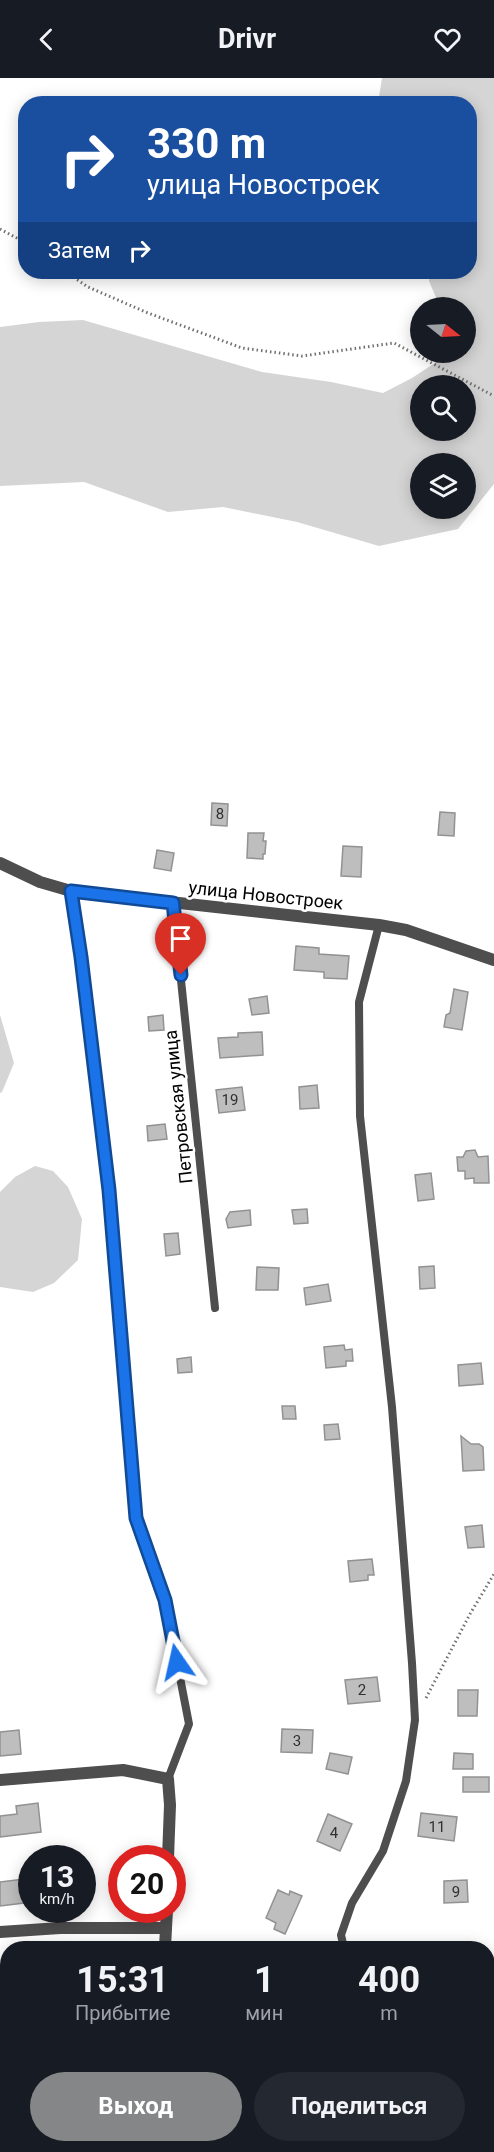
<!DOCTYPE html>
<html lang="ru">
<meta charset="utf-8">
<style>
:root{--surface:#171b24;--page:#242831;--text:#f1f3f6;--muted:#9ea1a6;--accent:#858687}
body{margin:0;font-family:Roboto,sans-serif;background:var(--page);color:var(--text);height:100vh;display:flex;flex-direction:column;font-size:22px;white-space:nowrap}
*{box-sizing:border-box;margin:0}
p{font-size:20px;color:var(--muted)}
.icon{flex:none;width:33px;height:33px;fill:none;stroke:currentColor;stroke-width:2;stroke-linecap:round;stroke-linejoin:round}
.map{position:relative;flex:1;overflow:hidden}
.panel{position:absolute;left:0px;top:1863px;width:495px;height:212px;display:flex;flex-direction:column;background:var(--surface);border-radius:24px 24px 0 0;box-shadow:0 3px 15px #0003}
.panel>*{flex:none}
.guide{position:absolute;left:18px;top:18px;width:459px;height:183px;border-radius:24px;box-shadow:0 3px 15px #0003;background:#1a4fa0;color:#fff;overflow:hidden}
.needle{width:39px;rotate:108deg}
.buttons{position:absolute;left:410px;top:219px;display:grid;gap:12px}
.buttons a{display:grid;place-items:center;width:66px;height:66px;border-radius:50%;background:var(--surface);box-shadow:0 3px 15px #0003;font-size:30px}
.speed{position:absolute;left:18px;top:1767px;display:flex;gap:12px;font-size:30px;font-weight:700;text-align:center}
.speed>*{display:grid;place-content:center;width:78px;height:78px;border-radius:50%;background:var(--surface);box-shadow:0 3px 15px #0003;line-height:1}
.speed small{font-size:15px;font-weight:400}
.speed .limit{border:9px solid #d22;background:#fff;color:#111}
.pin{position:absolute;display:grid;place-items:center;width:51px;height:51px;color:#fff;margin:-62px -26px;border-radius:50% 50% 50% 0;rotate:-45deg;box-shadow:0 0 6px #0007}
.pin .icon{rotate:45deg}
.me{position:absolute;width:66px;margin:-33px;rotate:349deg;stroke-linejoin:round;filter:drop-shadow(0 0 4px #0008)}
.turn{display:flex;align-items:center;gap:21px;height:126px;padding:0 30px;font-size:27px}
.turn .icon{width:78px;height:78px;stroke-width:2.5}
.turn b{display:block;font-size:42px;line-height:51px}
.then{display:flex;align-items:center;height:57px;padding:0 30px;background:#0003;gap:12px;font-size:22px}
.eta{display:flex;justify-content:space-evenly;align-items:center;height:102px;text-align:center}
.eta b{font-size:36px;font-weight:700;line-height:42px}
.cta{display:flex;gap:12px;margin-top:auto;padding:12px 30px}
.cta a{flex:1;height:69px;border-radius:36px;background:var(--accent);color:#fff;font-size:24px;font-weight:700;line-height:69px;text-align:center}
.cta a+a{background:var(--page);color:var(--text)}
header{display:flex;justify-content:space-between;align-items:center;height:78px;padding:0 30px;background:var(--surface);font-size:27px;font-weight:700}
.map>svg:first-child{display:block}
.green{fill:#d5d5d5;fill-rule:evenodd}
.building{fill:#bebebe;stroke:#929292;stroke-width:1.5}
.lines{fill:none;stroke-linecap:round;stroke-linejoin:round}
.path{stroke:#707070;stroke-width:3;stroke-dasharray:1.5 3;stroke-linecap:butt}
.lane{stroke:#4e4e4e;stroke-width:8}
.street{stroke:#4e4e4e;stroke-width:12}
.route-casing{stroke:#114b97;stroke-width:15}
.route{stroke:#1a73e8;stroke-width:10}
.labels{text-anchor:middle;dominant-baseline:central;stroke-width:5;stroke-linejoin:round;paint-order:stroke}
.number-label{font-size:15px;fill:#303030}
.street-label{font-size:18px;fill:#000;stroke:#fff}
</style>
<header><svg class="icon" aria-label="back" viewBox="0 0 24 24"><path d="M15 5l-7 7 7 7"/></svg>Drivr<svg class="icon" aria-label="heart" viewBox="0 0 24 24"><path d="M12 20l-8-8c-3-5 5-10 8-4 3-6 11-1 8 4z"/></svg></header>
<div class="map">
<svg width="494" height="2074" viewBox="0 0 494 2074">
<rect width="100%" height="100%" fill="#fff"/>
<!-- green -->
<g class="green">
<path d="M382 0H494V406L458 451 379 468 297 444 223 429 168 434 84 404 0 408V249L39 244 83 242 262 294 331 304 383 315 412 300 450 275 465 274V230L440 229 429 203V194H470V26L374 25 379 19ZM420 308H465V352H420ZM420 386H465V430H420Z"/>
<polygon points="0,937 14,985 2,1014 0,1015"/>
<polygon points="35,1088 53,1093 68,1109 82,1141 78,1182 54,1205 33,1214 0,1209 0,1114 15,1099"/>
</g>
<!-- building -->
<g class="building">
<polygon points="212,725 228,726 227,748 211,747"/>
<polygon points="440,734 455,735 454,758 438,757"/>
<polygon points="248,755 264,755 263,763 266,763 265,776 263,776 263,781 247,780"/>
<polygon points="343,768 362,769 361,799 341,798"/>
<polygon points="157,772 174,775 171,793 154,790"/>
<polygon points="296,868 319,870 319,876 349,878 347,901 324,900 324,894 294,892"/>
<polygon points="454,911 468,914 462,952 444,949 446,937 450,935"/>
<polygon points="267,918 269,935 252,937 249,921"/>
<polygon points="163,937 164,952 149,953 148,939"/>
<polygon points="262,954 263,977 220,980 218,960 238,959 238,955"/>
<polygon points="317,1007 319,1030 300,1031 299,1009"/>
<polygon points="242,1009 245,1032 219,1035 216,1012"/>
<polygon points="165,1046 167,1061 148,1063 147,1048"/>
<polygon points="475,1072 478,1079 488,1078 489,1105 474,1105 474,1100 465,1101 465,1093 458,1093 457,1079 463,1079 466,1073"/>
<polygon points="431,1095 434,1121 418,1123 415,1097"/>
<polygon points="307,1131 308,1145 294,1146 292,1132"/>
<polygon points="250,1132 251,1147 228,1150 226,1141 230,1134"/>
<polygon points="178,1155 180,1176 166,1178 164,1156"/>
<polygon points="434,1188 435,1210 420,1211 419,1189"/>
<polygon points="257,1189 279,1190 278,1212 256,1212"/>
<polygon points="328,1206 331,1223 306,1227 304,1210"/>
<polygon points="344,1267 345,1272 352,1271 353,1283 346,1283 346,1288 326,1290 324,1269"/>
<polygon points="191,1279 192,1294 178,1295 177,1281"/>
<polygon points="481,1285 483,1306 459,1308 458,1287"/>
<polygon points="282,1328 295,1328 296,1341 283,1341"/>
<polygon points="338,1346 340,1361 325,1362 324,1347"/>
<polygon points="461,1358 471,1366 479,1366 483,1369 484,1392 463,1393"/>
<polygon points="482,1447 484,1469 468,1470 465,1449"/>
<polygon points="372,1481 374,1497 368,1497 368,1502 350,1504 348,1483"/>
<polygon points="377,1599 380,1623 348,1626 345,1602"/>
<polygon points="458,1612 478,1612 477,1638 458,1638"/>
<polygon points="282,1651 313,1652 312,1675 281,1674"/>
<polygon points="19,1652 21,1676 0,1678 0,1654"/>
<polygon points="330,1675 352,1679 348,1696 326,1691"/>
<polygon points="454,1675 473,1676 473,1691 453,1691"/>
<rect x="463" y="1699" width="26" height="15"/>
<polygon points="38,1725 41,1754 0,1759 0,1738 17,1736 16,1728"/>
<polygon points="421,1735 457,1739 454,1763 418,1758"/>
<polygon points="328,1736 352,1746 340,1773 317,1763"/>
<polygon points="32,1800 32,1824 0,1828 0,1804"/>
<polygon points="467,1802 468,1824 444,1825 444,1803"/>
<polygon points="278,1812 289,1817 290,1813 302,1818 285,1856 274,1851 276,1845 266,1840"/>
</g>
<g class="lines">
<!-- path -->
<g class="path">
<polyline points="0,151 26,165"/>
<polyline points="66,194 88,209 148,235 242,270 302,278 394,265 494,318"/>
<polyline points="426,1620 470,1536 494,1496"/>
</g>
<!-- lane -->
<g class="lane">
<polyline points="71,813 81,879 109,1112 136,1440 165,1522 189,1646 168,1701"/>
<polyline points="173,825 215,1230"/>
<polyline points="344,1870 341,1857 352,1825 383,1773 406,1703 415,1642 412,1585 392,1329 360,1038 359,924 379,847"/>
<polyline points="348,2074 351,2067"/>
</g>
<!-- street -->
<g class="street">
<polyline points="0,785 40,804 71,813 379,847 406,852 494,882"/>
<polyline points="0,1702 123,1692 168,1701 170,1727 168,1780"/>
<polyline points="166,1850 167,1832"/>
<polyline points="0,1854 60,1850 166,1850 165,1870"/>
<polyline points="158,2067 159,2074"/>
</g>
</g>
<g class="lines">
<!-- route casing -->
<g class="route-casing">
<polyline id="route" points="177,1584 165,1522 136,1440 109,1112 81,879 71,813 173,825 181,897"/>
</g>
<!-- route -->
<use href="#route" class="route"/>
</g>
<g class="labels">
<!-- number labels -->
<g class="number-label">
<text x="220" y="736">8</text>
<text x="230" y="1022">19</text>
<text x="362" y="1612">2</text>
<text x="297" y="1663">3</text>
<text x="437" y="1749">11</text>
<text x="334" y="1755">4</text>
<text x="456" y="1814">9</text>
</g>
<!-- street labels -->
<g class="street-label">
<text transform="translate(266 817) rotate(6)">улица Новостроек</text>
<text transform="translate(178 1029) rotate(-96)">Петровская улица</text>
</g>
</g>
</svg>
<div class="buttons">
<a><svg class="needle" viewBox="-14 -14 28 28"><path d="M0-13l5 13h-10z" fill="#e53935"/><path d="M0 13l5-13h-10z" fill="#9ea1a6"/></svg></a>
<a><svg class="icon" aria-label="search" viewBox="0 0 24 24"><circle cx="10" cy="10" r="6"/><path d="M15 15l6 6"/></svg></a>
<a><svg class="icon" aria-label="layers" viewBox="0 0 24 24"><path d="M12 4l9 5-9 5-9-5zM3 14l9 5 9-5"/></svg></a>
</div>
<div class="speed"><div>13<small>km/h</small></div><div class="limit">20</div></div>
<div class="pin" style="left:181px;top:897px;background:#d93025"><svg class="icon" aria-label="arrive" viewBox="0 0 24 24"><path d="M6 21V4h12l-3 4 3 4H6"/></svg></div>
<svg class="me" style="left:177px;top:1584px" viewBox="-20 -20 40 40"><path d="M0-17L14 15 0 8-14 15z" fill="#1a73e8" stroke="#fff" stroke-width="4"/></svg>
<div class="guide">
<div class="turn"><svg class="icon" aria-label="right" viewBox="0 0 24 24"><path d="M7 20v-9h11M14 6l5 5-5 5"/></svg><div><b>330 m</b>улица Новостроек</div></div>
<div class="then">Затем<svg class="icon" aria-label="right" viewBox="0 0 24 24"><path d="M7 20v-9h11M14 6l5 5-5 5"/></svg></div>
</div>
<section class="panel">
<div class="eta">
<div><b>15:31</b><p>Прибытие</p></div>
<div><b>1</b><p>мин</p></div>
<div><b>400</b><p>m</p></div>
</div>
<div class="cta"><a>Выход</a><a>Поделиться</a></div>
</section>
</div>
